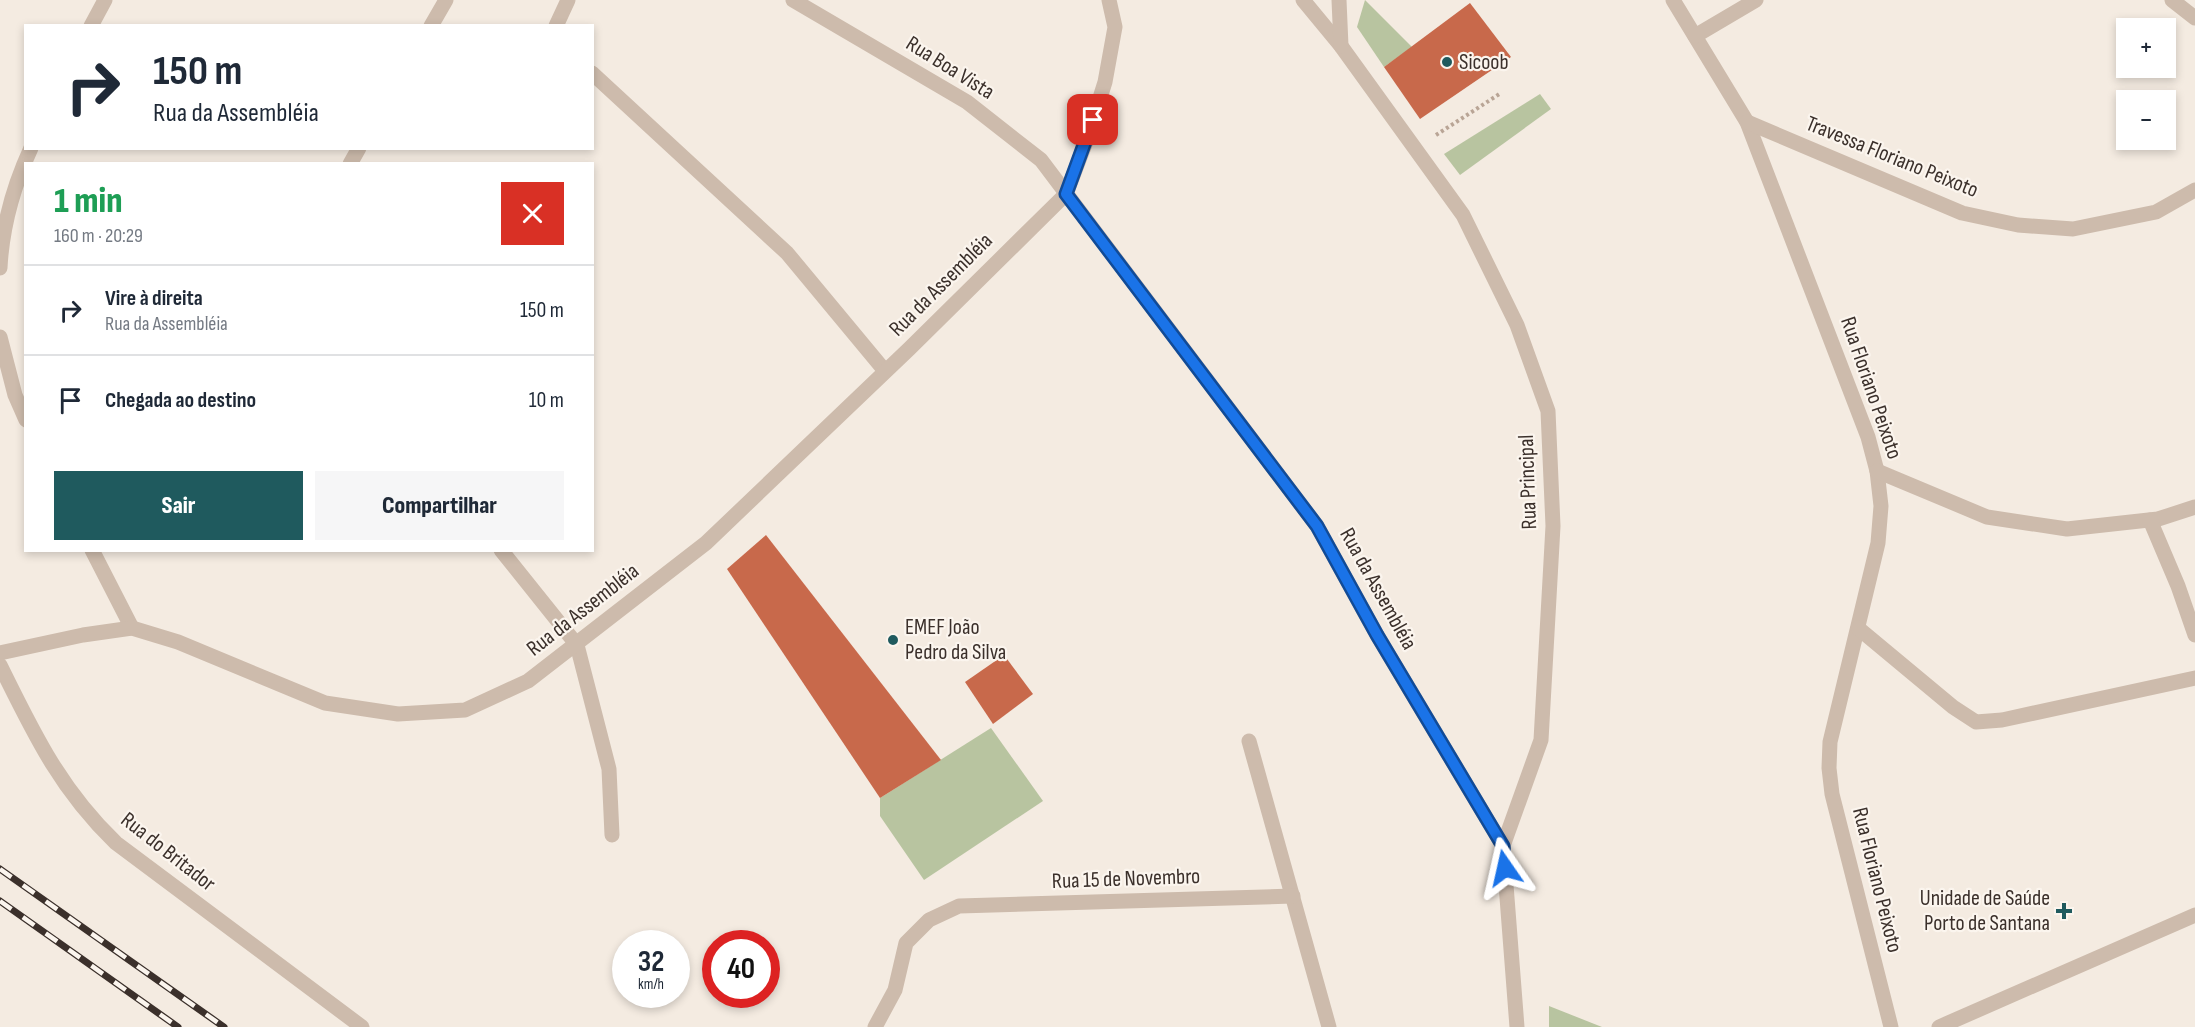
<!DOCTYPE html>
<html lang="pt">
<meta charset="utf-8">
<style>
:root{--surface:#fff;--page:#f6f6f7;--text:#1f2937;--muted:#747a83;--line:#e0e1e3;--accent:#1f5a5e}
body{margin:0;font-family:"Sofia Sans Condensed",sans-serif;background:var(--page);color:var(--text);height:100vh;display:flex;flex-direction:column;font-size:22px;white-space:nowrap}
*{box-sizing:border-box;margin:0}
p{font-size:20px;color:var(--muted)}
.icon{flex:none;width:33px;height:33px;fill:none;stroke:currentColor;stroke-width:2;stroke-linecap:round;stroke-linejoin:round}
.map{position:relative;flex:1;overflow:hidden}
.side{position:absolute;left:24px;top:162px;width:570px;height:390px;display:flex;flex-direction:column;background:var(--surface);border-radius:0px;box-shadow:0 3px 9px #0003}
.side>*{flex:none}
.hud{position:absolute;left:24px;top:24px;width:570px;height:126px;border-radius:0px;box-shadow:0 3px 9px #0003;background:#fff;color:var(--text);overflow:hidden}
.tools{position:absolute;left:2116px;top:18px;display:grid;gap:12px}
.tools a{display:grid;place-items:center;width:60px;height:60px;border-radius:0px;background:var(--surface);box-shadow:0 3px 9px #0003;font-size:30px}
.speed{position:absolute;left:612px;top:930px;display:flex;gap:12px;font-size:30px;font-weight:700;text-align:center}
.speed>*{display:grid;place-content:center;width:78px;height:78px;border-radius:50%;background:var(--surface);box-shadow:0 3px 9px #0003;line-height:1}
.speed small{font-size:15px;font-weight:400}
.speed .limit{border:9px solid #d22;background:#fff;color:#111}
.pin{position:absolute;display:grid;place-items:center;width:51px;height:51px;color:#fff;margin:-26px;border-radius:12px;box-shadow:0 3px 9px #0006}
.me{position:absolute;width:66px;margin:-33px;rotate:349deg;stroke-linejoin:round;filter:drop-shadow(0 0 4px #0008)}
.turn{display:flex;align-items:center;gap:21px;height:126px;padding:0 30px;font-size:27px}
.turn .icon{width:78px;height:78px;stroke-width:2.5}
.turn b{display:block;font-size:42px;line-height:51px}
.round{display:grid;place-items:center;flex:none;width:63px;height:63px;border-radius:0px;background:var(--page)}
.summary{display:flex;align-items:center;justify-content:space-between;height:102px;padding:0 30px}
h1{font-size:36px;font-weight:800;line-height:45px;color:#1e9e55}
.button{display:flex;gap:12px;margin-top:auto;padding:12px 30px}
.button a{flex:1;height:69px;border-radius:0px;background:var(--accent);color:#fff;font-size:24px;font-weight:800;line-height:69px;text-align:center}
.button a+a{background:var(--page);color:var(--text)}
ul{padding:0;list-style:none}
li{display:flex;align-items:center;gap:18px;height:90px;padding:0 30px;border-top:2px solid var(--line)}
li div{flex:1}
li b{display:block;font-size:22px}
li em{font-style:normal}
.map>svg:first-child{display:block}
.green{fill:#b8c4a0}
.building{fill:#c8694b}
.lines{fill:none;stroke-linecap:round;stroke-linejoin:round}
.path{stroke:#b9a596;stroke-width:4;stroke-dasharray:3 3;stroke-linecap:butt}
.minor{stroke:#cdbbac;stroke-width:15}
.rail-casing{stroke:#3b302b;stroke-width:7}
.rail{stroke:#fbf5ee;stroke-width:4.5;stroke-dasharray:14;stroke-linecap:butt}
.route-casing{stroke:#114b97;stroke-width:15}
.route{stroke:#1a73e8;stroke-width:10}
.poi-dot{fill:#1f5a5e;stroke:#fbf5ee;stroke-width:2}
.labels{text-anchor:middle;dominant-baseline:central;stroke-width:4.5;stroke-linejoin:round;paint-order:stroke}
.poi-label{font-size:22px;fill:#3b302b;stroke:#fbf5ee;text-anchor:start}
.street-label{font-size:22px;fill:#3b302b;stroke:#fbf5ee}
</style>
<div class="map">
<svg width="2195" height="1027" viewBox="0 0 2195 1027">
<rect width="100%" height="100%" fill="#f4ebe1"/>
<!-- green -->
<g class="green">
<polygon points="1365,0 1412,47 1384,67 1357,27"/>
<polygon points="1540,94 1551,109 1460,175 1444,154"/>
<polygon points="991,728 1043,801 924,880 880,816 880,798"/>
<polygon points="1549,1006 1602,1027 1549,1027"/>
</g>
<!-- building -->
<g class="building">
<polygon points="1470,3 1511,57 1420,119 1384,67"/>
<polygon points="766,535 941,760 880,798 727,569"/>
<polygon points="1004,655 1033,694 993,724 965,682"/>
</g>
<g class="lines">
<!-- path -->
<polyline class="path" points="1436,135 1501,93"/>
<!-- minor -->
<g class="minor">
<polyline points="793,0 967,102 1041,160 1317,526 1377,635 1503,846"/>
<polyline points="1303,0 1341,46 1463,215 1517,325 1548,411 1553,526 1541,740 1503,846 1517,1027"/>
<polyline points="1339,0 1341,46"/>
<polyline points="1673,0 1747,122 1868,437 1877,471 1881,506 1878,543 1830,742 1829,768 1832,794 1891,1027"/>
<polyline points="2172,0 2195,18"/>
<polyline points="91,26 105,0"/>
<polyline points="431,26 446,0"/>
<polyline points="556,26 568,0"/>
<polyline points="1695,36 1756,0"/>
<polyline points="592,73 787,253 885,371"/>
<polyline points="1747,122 1962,213 2018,225 2073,229 2156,212 2195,190"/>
<polyline points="350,164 359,148"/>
<path d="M0 268C2 228 14 185 31 148"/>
<polyline points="0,337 15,395 26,420"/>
<polyline points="1877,471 1987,517 2067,529 2158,519 2195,507"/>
<polyline points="2150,520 2178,586 2195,635"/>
<polyline points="92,550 132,628"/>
<polyline points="501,550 577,645 609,769 612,835"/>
<polyline points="1858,628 1953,707 1976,722 2002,720 2195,678"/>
<polyline points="0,653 83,635 132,628 178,642 325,703 398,714 465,710 528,681 706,543 909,349 1066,194 1087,139 1105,82 1115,27 1109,0"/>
<path d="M0 665C34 734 60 789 116 843L362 1027"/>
<polyline points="1249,741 1329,1027"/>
<polyline points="875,1027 895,990 906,943 929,920 959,906 1293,896"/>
<polyline points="1939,1027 2195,915"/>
</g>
<!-- rail casing -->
<g class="rail-casing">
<g id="rail">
<polyline points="0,869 224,1027"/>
<polyline points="0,901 178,1027"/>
</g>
</g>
<!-- rail -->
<use href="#rail" class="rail"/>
</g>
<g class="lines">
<!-- route casing -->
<g class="route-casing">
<polyline id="route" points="1093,120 1066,194 1317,526 1377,635 1503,846 1505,868"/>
</g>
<!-- route -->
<use href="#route" class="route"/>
</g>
<!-- markers -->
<g class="poi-dot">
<circle cx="1447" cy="62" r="6"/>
<circle cx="893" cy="640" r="6"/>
<path d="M2061 902h6v6h6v6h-6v6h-6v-6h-6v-6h6z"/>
</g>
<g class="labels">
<!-- poi labels -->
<g class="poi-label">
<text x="1459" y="62">Sicoob</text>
<text x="905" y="627">EMEF João<tspan x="905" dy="25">Pedro da Silva</tspan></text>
<text x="2050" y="898" text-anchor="end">Unidade de Saúde<tspan x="2050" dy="25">Porto de Santana</tspan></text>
</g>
<!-- street labels -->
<g class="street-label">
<text transform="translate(950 68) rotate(32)">Rua Boa Vista</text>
<text transform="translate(1892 157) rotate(22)">Travessa Floriano Peixoto</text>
<text transform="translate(941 285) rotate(-45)">Rua da Assembléia</text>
<text transform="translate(1871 388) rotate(71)">Rua Floriano Peixoto</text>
<text transform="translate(1528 482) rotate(-92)">Rua Principal</text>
<text transform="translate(1378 589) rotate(61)">Rua da Assembléia</text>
<text transform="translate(583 610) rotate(-38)">Rua da Assembléia</text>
<text transform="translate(168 852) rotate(38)">Rua do Britador</text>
<text transform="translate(1126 879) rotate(-2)">Rua 15 de Novembro</text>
<text transform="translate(1877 880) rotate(76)">Rua Floriano Peixoto</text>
</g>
</g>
</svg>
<div class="tools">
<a>+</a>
<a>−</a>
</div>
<div class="speed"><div>32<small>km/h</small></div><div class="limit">40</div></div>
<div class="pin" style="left:1093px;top:120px;background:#d93025"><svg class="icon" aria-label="arrive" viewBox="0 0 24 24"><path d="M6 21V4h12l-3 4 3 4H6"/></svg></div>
<svg class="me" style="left:1505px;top:868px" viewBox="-20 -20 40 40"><path d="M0-17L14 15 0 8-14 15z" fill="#1a73e8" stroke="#fff" stroke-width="4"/></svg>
<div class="hud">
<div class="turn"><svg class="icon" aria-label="right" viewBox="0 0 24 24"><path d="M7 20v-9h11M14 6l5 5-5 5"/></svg><div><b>150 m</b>Rua da Assembléia</div></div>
</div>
<section class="side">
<div class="summary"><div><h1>1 min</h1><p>160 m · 20:29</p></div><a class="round" style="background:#d93025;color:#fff"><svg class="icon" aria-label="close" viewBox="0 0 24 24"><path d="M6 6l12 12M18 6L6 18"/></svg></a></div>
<ul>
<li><svg class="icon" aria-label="right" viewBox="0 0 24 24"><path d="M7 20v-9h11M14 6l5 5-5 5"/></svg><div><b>Vire à direita</b><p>Rua da Assembléia</p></div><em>150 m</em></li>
<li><svg class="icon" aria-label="arrive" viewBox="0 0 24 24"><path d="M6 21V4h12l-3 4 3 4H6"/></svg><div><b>Chegada ao destino</b></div><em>10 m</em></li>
</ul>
<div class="button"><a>Sair</a><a>Compartilhar</a></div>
</section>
</div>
